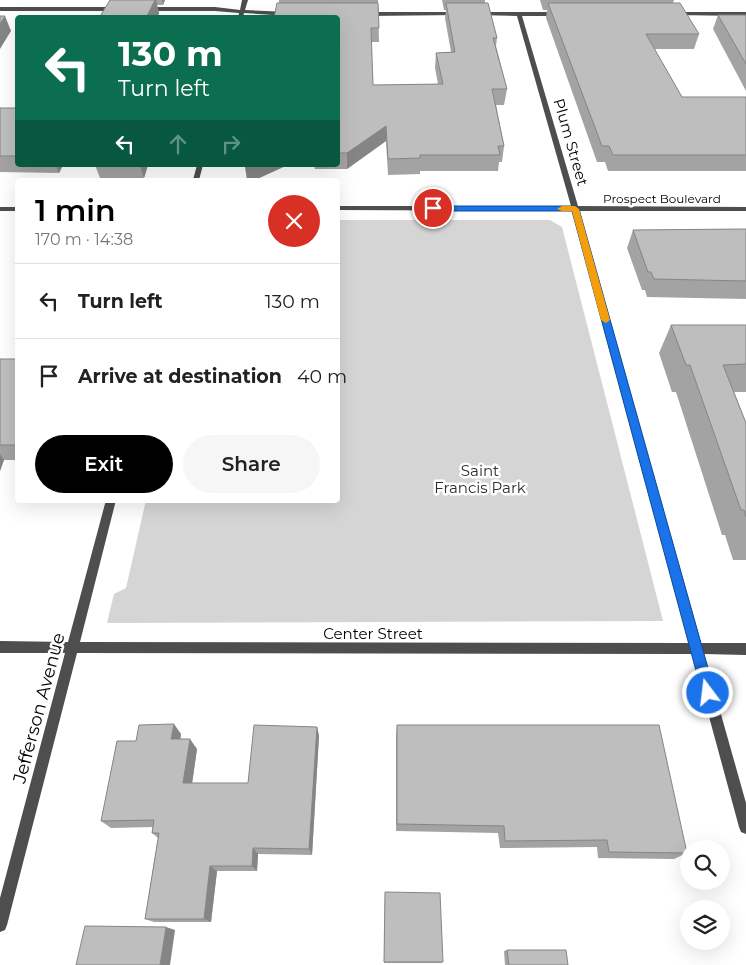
<!DOCTYPE html>
<meta charset="utf-8">
<style>
:root{--surface:#fff;--page:#f6f6f6;--text:#222;--muted:#767676;--line:#e0e0e0;--accent:#000}
body{margin:0;font-family:Montserrat,sans-serif;background:var(--page);color:var(--text);height:100vh;display:flex;flex-direction:column;font-size:19px;white-space:nowrap}
*{box-sizing:border-box;margin:0}
p{font-size:16px;color:var(--muted)}
.icon{flex:none;width:28px;height:28px;fill:none;stroke:currentColor;stroke-width:2;stroke-linecap:round;stroke-linejoin:round}
.map{position:relative;flex:1;overflow:hidden}
.sheet{position:absolute;left:15px;top:178px;width:325px;height:325px;display:flex;flex-direction:column;background:var(--surface);border-radius:5px;box-shadow:0 5px 20px #0002}
.sheet>*{flex:none}
.top-card{position:absolute;left:15px;top:15px;width:325px;height:152px;border-radius:5px;box-shadow:0 5px 20px #0002;background:#0b6e4f;color:#fff;overflow:hidden}
.tools{position:absolute;left:680px;top:840px;display:grid;gap:10px}
.tools a{display:grid;place-items:center;width:50px;height:50px;border-radius:50%;background:var(--surface);box-shadow:0 5px 20px #0002;font-size:25px}
.pin{position:absolute;display:grid;place-items:center;width:42px;height:42px;color:#fff;margin:-21px;border:2px solid #fff;border-radius:50%;box-shadow:0 1px 5px #0007}
.me{position:absolute;width:55px;margin:-28px;rotate:345deg;stroke-linejoin:round;filter:drop-shadow(0 0 4px #0008)}
.turn{display:flex;align-items:center;gap:18px;height:105px;padding:0 20px;font-size:22px}
.turn .icon{width:65px;height:65px;stroke-width:2.5}
.turn b{display:block;font-size:35px;line-height:42px}
.lanes{display:flex;align-items:center;height:48px;padding:0 20px;background:#0003;justify-content:center;gap:25px;direction:ltr}
.lanes .off{opacity:.35}
.round{display:grid;place-items:center;flex:none;width:52px;height:52px;border-radius:26px;background:var(--page)}
.headline{display:flex;align-items:center;justify-content:space-between;height:85px;padding:0 20px}
h1{font-size:30px;font-weight:600;line-height:38px;color:var(--accent)}
.button{display:flex;gap:10px;margin-top:auto;padding:10px 20px}
.button a{flex:1;height:58px;border-radius:30px;background:var(--accent);color:#fff;font-size:20px;font-weight:600;line-height:58px;text-align:center}
.button a+a{background:var(--page);color:var(--text)}
ul{padding:0;list-style:none}
li{display:flex;align-items:center;gap:15px;height:75px;padding:0 20px;border-top:1px solid var(--line)}
li div{flex:1}
li b{display:block;font-size:19px}
li em{font-style:normal}
.map>svg:first-child{display:block}
.green{fill:#d5d5d5}
.lines{fill:none;stroke-linecap:round;stroke-linejoin:round}
.street{fill:#4e4e4e;fill-rule:evenodd}
.wall{fill:#a3a3a3}
.shaded-wall{fill:#858585}
.building{fill:#bebebe;stroke:#858585}
.route{fill:#1a73e8;stroke:#114b97}
.slow{fill:#f59e0b}
.labels{text-anchor:middle;dominant-baseline:central;stroke-width:5;stroke-linejoin:round;paint-order:stroke}
.far-street-label{font-size:12px;fill:#000;stroke:#fff}
.street-label{font-size:15px;fill:#000;stroke:#fff}
.park-label{font-size:15px;fill:#2c2c2c;stroke:#fff}
.near-street-label{font-size:18px;fill:#000;stroke:#fff}
</style>
<div class="map">
<svg width="746" height="965" viewBox="0 0 746 965">
<rect width="100%" height="100%" fill="#fff"/>
<!-- green -->
<polygon class="green" points="338,220 550,220 562,227 663,621 107,623 114,594 126,588 146,500 338,500"/>
<g class="lines">
<!-- street -->
<g class="street">
<polygon points="242,0 248,0 245,10 288,12 291,14 288,16 244,13 243,18 238,18 239,13 215,11 145,11 142,9 145,7 215,7 240,10"/>
<polygon points="0,7 118,7 121,9 118,11 0,11"/>
<polygon points="458,12 460,15 367,16 364,14 367,12"/>
<polygon points="477,12 560,12 563,14 560,16 522,16 578,206 746,207 746,211 579,211 701,643 746,643 746,655 704,654 746,803 746,834 741,832 739,827 692,654 77,653 7,925 5,930 0,932 0,898 65,653 0,653 0,641 68,642 106,500 116,500 80,642 689,643 572,211 338,210 338,206 571,206 517,16 475,15"/>
<polygon points="675,12 746,12 746,16 673,15"/>
<polygon points="197,165 203,165 199,180 193,180"/>
<rect x="0" y="207" width="18" height="4"/>
</g>
</g>
<!-- wall -->
<g class="wall">
<polygon points="110,0 165,0 163,5 157,5 159,13 157,18 99,18"/>
<polygon points="279,0 378,0 379,42 371,42 373,85 438,84 435,68 436,53 451,52 445,18 446,10 444,10 442,0 485,0 485,3 497,38 496,46 507,89 504,105 496,105 504,146 502,162 499,162 498,171 420,171 420,174 388,175 386,141 347,169 315,169 314,165 338,165 338,18 279,3"/>
<polygon points="540,0 674,0 673,3 699,34 694,49 654,49 682,97 746,97 746,171 608,171 605,162 597,162 546,18 547,10 543,10"/>
<polygon points="718,15 746,15 746,91 713,29"/>
<polygon points="0,108 18,108 18,165 63,165 59,173 0,172"/>
<polygon points="95,165 148,165 144,178 100,178"/>
<polygon points="746,229 746,299 647,297 645,290 642,290 627,248 633,230"/>
<polygon points="671,325 746,325 746,392 734,392 746,423 746,560 733,560 725,535 722,535 676,392 672,392 659,353"/>
<polygon points="0,359 18,359 18,460 4,460 0,471"/>
<polygon points="397,725 687,853 674,859 598,858 597,847 500,848 498,833 396,831 396,735"/>
<polygon points="317,727 319,736 312,855 258,854 257,871 217,871 211,922 154,922 145,919 158,838 152,833 153,827 111,828 101,821 136,741 181,734 180,739 197,749 192,783 248,783"/>
<polygon points="385,894 443,962 441,963 384,963"/>
<polygon points="507,950 568,965 505,965 504,951"/>
</g>
<!-- shaded-wall -->
<g class="shaded-wall">
<polygon points="155,0 156,0 159,13 157,18 146,18"/>
<polygon points="162,0 165,0 163,5"/>
<polygon points="5,16 11,31 0,49 0,24"/>
<polygon points="386,126 386,141 347,169 347,153"/>
<polygon points="56,165 63,165 59,173"/>
<polygon points="140,165 148,165 144,178"/>
<polygon points="250,165 288,165 255,180 247,180 245,167"/>
<polygon points="0,454 4,460 0,471"/>
<polygon points="174,724 181,734 179,749 171,739"/>
<polygon points="317,727 319,736 312,855 309,849"/>
<polygon points="190,739 197,749 191,791 183,783"/>
<polygon points="253,848 258,854 257,871 252,866"/>
<polygon points="210,866 217,871 211,922 204,919"/>
<polygon points="166,927 175,930 170,965 160,965"/>
</g>
<!-- building -->
<g class="building">
<polygon points="110,0 155,0 146,18 99,18"/>
<polygon points="277,3 378,3 379,28 371,28 373,85 443,84 436,53 455,52 446,3 488,3 497,38 493,38 507,89 492,89 504,146 498,146 500,155 420,155 420,158 388,159 386,126 347,153 338,153 338,18 274,18"/>
<polygon points="548,3 680,3 699,34 646,34 682,97 746,97 746,155 613,155 609,146 602,146"/>
<polygon points="718,15 746,15 746,64"/>
<polygon points="0,16 5,16 0,24"/>
<rect x="0" y="108" width="18" height="48"/>
<polygon points="746,229 746,281 654,279 651,272 648,272 633,230"/>
<polygon points="671,325 746,325 746,364 723,365 746,423 746,517 744,510 741,510 690,365 686,365"/>
<rect x="0" y="359" width="18" height="86"/>
<polygon points="174,724 171,739 190,739 183,783 248,783 254,725 317,727 309,849 253,848 252,866 210,866 204,919 145,919 159,833 152,833 154,820 101,821 117,741 136,741 139,725"/>
<polygon points="397,725 659,725 687,853 609,852 607,840 505,841 504,826 397,824"/>
<polygon points="385,892 440,893 443,962 384,962"/>
<polygon points="85,926 166,927 160,965 76,965"/>
<polygon points="507,950 566,950 568,965 509,965"/>
</g>
<!-- route -->
<polygon class="route" points="575,206 579,209 715,693 713,698 708,700 704,698 702,693 572,211 433,211 429,208 433,206"/>
<!-- slow -->
<polygon class="slow" points="575,206 579,209 610,320 606,323 601,320 572,211 562,211 557,209 562,206"/>
<g class="labels">
<!-- far-street labels -->
<g class="far-street-label">
<text x="662" y="198">Prospect Boulevard</text>
</g>
<!-- street labels -->
<g class="street-label">
<text transform="translate(571 142) rotate(74)">Plum Street</text>
<text x="373" y="633">Center Street</text>
</g>
<!-- park labels -->
<g class="park-label">
<text x="480" y="470">Saint<tspan x="480" dy="17">Francis Park</tspan></text>
</g>
<!-- near-street labels -->
<g class="near-street-label">
<text transform="translate(39 708) rotate(-75)">Jefferson Avenue</text>
</g>
</g>
</svg>
<div class="tools">
<a><svg class="icon" aria-label="search" viewBox="0 0 24 24"><circle cx="10" cy="10" r="6"/><path d="M15 15l6 6"/></svg></a>
<a><svg class="icon" aria-label="layers" viewBox="0 0 24 24"><path d="M12 4l9 5-9 5-9-5zM3 14l9 5 9-5"/></svg></a>
</div>
<div class="pin" style="left:433px;top:208px;background:#d93025"><svg class="icon" aria-label="arrive" viewBox="0 0 24 24"><path d="M6 21V4h12l-3 4 3 4H6"/></svg></div>
<svg class="me" style="left:708px;top:693px" viewBox="-20 -20 40 40"><circle r="17" fill="#1a73e8" stroke="#fff" stroke-width="3"/><path d="M0-11L8 9 0 5-8 9z" fill="#fff"/></svg>
<div class="top-card">
<div class="turn"><svg class="icon" aria-label="left" viewBox="0 0 24 24"><path d="M17 20v-9H6M10 6l-5 5 5 5"/></svg><div><b>130 m</b>Turn left</div></div>
<div class="lanes"><svg class="icon" aria-label="left" viewBox="0 0 24 24"><path d="M17 20v-9H6M10 6l-5 5 5 5"/></svg><svg class="icon off" aria-label="ahead" viewBox="0 0 24 24"><path d="M12 20V5M6 11l6-6 6 6"/></svg><svg class="icon off" aria-label="right" viewBox="0 0 24 24"><path d="M7 20v-9h11M14 6l5 5-5 5"/></svg></div>
</div>
<section class="sheet">
<div class="headline"><div><h1>1 min</h1><p>170 m · 14:38</p></div><a class="round" style="background:#d93025;color:#fff"><svg class="icon" aria-label="close" viewBox="0 0 24 24"><path d="M6 6l12 12M18 6L6 18"/></svg></a></div>
<ul>
<li><svg class="icon" aria-label="left" viewBox="0 0 24 24"><path d="M17 20v-9H6M10 6l-5 5 5 5"/></svg><div><b>Turn left</b></div><em>130 m</em></li>
<li><svg class="icon" aria-label="arrive" viewBox="0 0 24 24"><path d="M6 21V4h12l-3 4 3 4H6"/></svg><div><b>Arrive at destination</b></div><em>40 m</em></li>
</ul>
<div class="button"><a>Exit</a><a>Share</a></div>
</section>
</div>
